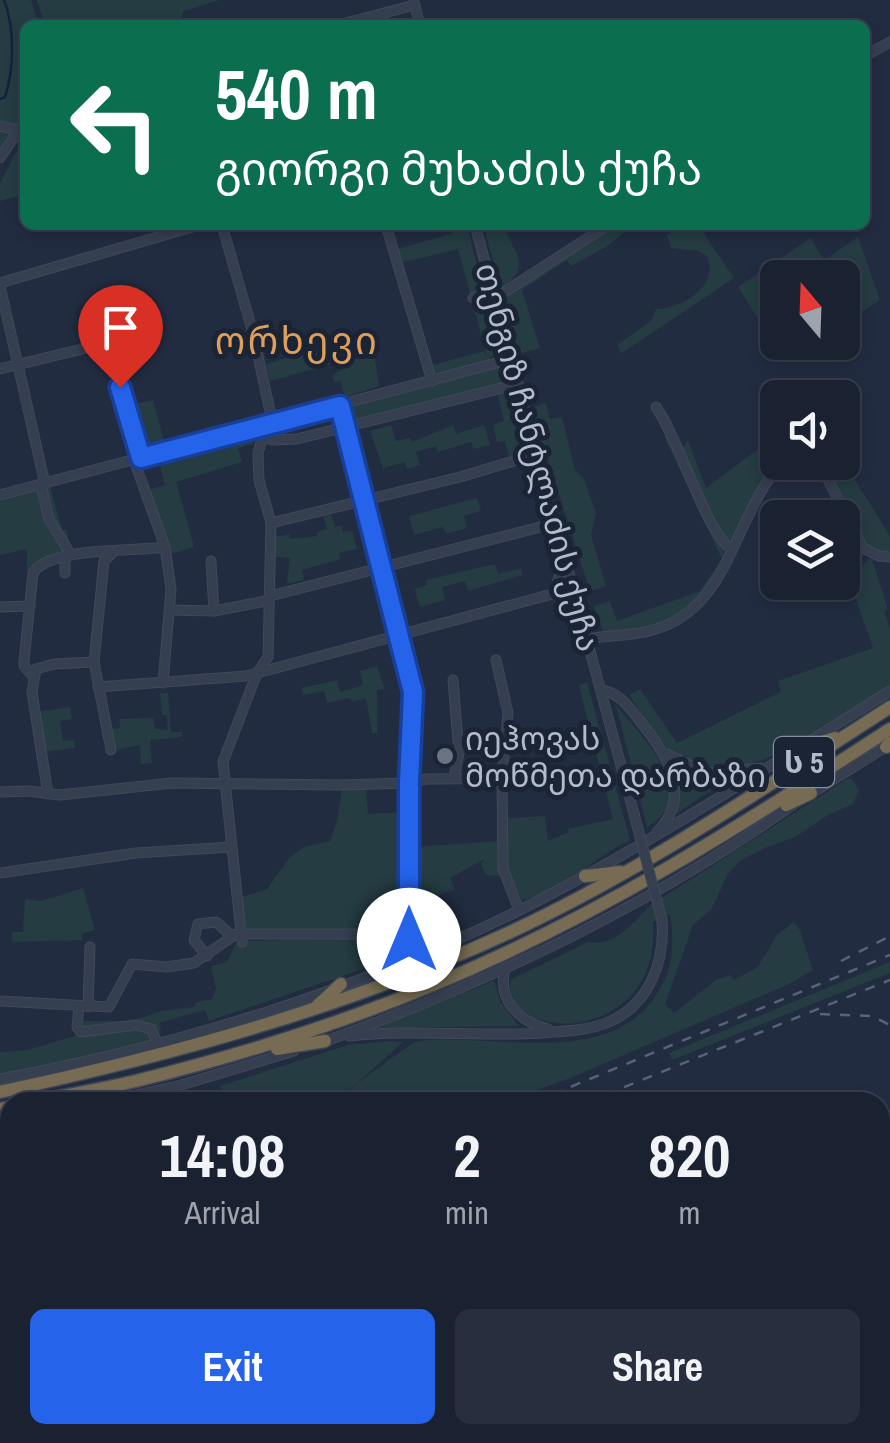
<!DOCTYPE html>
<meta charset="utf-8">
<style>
:root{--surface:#1a2131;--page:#272e3d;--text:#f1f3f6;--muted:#9fa3ab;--line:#383e4d;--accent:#2563eb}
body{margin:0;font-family:"Archivo Narrow","Noto Sans Georgian",sans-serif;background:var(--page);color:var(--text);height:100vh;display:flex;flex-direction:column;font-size:38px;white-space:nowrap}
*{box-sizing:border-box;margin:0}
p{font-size:32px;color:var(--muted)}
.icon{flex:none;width:55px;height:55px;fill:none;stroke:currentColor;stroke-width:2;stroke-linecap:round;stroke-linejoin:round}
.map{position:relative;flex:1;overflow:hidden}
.sheet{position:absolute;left:0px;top:1092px;width:890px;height:352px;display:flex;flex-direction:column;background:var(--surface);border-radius:30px 30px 0 0;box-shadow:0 5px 15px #0003,0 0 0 2px var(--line)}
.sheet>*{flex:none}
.guide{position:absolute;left:20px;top:20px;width:850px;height:210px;border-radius:15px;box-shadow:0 5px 15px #0003,0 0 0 2px var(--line);background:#0b6e4f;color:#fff;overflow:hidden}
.needle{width:65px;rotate:341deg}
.controls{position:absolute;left:760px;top:260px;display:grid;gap:20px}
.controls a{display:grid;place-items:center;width:100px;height:100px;border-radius:15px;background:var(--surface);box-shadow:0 5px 15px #0003,0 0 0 2px var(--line);font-size:50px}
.pin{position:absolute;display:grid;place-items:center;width:85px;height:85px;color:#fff;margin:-102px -42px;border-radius:50% 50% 50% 0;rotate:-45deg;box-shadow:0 0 10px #0007}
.pin .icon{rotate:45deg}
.me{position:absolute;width:110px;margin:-55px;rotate:0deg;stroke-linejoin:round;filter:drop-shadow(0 0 8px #0008)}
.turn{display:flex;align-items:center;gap:35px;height:210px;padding:0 30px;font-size:45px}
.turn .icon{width:130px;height:130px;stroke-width:2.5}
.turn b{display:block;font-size:70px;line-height:85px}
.eta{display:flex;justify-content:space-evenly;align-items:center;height:170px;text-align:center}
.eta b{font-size:60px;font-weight:800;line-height:70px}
.cta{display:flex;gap:20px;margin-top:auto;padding:20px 30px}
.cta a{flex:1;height:115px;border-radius:15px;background:var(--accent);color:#fff;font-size:40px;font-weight:800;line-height:115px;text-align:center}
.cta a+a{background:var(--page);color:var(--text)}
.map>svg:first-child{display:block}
.green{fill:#243c42}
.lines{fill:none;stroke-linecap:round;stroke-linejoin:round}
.stream{stroke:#142240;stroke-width:2.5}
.minor-casing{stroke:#404859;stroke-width:11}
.highway-casing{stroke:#3e4758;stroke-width:15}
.minor{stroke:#363f50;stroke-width:9}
.highway{stroke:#776c53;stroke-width:12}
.rail{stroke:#586278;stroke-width:2.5;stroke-dasharray:10 10;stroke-linecap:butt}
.minor-bridge-casing{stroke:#404859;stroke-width:11;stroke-linecap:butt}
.minor-bridge{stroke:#363f50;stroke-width:9}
.route-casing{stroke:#184099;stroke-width:25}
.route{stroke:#2563eb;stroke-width:18}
.worship-dot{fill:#6b7280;stroke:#1b2435;stroke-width:4}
.labels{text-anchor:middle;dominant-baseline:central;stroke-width:10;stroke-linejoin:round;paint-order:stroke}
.shield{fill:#1b2435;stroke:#858d9e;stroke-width:2.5}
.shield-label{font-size:30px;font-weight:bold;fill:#b3bacb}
.street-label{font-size:32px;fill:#b3bacb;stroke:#1b2435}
.poi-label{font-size:32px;fill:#b3bacb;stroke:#1b2435;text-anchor:start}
.quarter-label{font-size:38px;letter-spacing:2.5px;fill:#df9f5a;stroke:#1b2435}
</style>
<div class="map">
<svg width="890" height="1443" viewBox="0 0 890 1443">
<rect width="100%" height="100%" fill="#222c41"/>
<!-- green -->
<g class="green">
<polygon points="0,0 31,0 39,25 25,25 25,117 0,150"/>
<polygon points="37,0 219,0 184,11 178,25 45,25"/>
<polygon points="25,135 25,194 0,201 0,183"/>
<polygon points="450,225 467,225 498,349 486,363 436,373 433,365 483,351 487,356 458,249 401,263 397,249 452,234"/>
<path d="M483 225H503C514 254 534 266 501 288Z"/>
<polygon points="614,225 633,225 606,247 571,266 567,260 522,290 540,348 516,355 503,309 506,295"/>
<path d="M682 225H698L734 278 622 353 617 345 651 321 656 309C683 308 720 286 707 256L698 251 671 248 667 235Z"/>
<polygon points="858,237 880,300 843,324 842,278 778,278 778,342 815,343 785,362 738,287 811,238 824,260"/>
<polygon points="330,345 335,363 270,381 266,364"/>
<polygon points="373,345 379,386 345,397 340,381 334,382 332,376 342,369 342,354"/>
<polygon points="496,367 505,370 504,382 349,423 345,407"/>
<polygon points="497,392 509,392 526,449 522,455 510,459 505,441 497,442 493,425 504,421"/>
<polygon points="153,400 166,448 146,453 141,451 128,406"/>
<polygon points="546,403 550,419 562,417 575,470 584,479 596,513 591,535 606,586 590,591 531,408"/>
<polygon points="391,425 396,441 410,438 412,442 453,425 456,434 484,425 490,445 474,449 471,442 438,452 436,446 416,452 420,465 407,469 405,462 383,468 370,431"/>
<path d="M667 435C678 457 723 535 724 554 724 564 716 574 711 582 687 622 646 628 603 632L594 606 610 601 617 621 700 591 722 559 664 436Z"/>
<polygon points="777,435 778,462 733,539 728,540 702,496 682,449 688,440 706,488"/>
<polygon points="239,437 252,440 253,444 238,448 242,462 176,482 194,547 171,554 148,490 165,485 158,459"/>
<polygon points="843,461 890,536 890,553 866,546 823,463"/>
<polygon points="50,487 62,530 66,529 72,552 39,562 27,571 27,549 0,555 0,498"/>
<polygon points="477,498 481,511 464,516 467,528 446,534 443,527 414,535 409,516"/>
<polygon points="331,514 335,527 341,526 343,532 352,531 357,549 339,553 340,559 302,570 304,580 287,584 290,558 274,557 275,537 289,534 290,539 317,536 317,532 327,529 323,516"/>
<path d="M868 559H872L888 610 884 611 890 628V685C838 717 728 808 670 751 654 735 642 713 629 695L640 689 677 743 781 692 778 681 873 648 850 582Z"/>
<polygon points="495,564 498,574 521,568 523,575 468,591 465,581 442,587 445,600 420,607 415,589 427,585 426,580"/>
<polygon points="377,666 385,689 377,690 377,733 372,733 366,698 352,702 350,698 327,703 324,691 303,695 302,688 337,680 340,692 363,685 360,671"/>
<path d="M587 682 630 840C593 858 563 891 522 900L507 871V818L545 816 548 841 569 832 568 829 613 819 579 685Z"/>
<polygon points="160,693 168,693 171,732 182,732 182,737 150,740 152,763 141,764 140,745 116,750 111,729 120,728 119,719 153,718 155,729 168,730 167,715 162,715"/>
<path d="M616 705C642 739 704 792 647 827Z"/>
<polygon points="70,707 72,719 60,721 63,741 74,740 75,748 43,752 37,712"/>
<polygon points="674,762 703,776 732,776 676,814 680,785"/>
<path d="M847 779H852L859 790 853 804 828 815 795 837 765 848 740 861 728 874 711 910 693 925 665 1004 674 1013 716 980 730 975 734 980 758 967 777 935 794 922 800 930 813 970 787 985 568 1079 504 1102H332C348 1092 408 1043 419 1041 491 1032 600 1068 652 1001 673 974 675 946 670 914L653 922C662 1046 504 1045 510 980L588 942C615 947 633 923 651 905Z"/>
<polygon points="342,787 366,788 368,814 404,812 404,925 399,929 253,932 246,928 241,897 267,889 290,857 304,847 330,841 337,821"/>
<polygon points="498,841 499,876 486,875 481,865 484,859 450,878 455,889 439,895 437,903 444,926 451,925 454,932 418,945 414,939 413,847"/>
<polygon points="83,888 95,930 81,934 82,940 12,942 12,932 23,932 25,899 41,901"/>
<polygon points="392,937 400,938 404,955 209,1021 205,1010 159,1023 161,1031 157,1032 154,1028 81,1028 83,1021 132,1021 161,1011 195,1007 195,1003 212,999 216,989 211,966 227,962 235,945 240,941"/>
<polygon points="890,962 890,973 672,1060 669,1053"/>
<polygon points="494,981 501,1003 519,1026 376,1028"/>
<polygon points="129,1029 151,1032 154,1041 0,1076 0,1052 27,1050 75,1036 75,1031"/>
<polygon points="389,1041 403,1042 354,1086 327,1102 217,1102 224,1100 220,1086 348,1045"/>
</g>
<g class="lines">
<!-- stream -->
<path class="stream" d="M0 99 5 97C14 70 15 27 4 0"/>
<!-- minor casing -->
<g class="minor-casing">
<g id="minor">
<polyline points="414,3 420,25"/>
<polyline points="338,25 415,5"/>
<polyline points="865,56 890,42"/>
<polyline points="0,126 18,130"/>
<polyline points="0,158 25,121"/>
<polyline points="222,225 253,333 273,425"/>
<polyline points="386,225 432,381"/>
<polyline points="475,225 634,814"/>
<polyline points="0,283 199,225"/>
<polyline points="0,286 45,484"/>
<polyline points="473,298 493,292"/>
<polyline points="495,298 608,225"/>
<polyline points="0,369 107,343 141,458"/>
<polyline points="340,406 413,692 409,934 412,957"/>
<path d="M656 407C680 441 705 530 731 549"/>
<polyline points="244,431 273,440 297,439 518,384"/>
<polyline points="819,462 863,548 879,556 890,557"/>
<polyline points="41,485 49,519 71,555"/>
<polyline points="0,495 511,359"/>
<polyline points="271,523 460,477 537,454"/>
<polyline points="65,556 65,573"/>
<polyline points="211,561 214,611 266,601 270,596 556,523"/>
<path d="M568 566C553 578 554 594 565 607L580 611"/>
<polyline points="0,607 30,606"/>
<polyline points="170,610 214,611"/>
<path d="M588 639C610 635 635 636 656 629 732 606 733 514 783 462"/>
<polyline points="496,660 508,713 502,777 503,869 519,910"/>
<polyline points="94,662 103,571 104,561 112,553"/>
<path d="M33 676 24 666V661L33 573C51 546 133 552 165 547L134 460"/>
<polyline points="453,680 458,741 461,743"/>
<polyline points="163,683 171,589 165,547"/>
<polyline points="98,687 246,676 556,593"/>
<path d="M602 690C622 694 631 710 643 725 669 757 692 796 657 832"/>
<polyline points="667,754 706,773 761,768"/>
<polyline points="454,778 461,743 506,742"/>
<polyline points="0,792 29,791 60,795 172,783 342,785 409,783 426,779 573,778"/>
<polyline points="48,794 32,692 36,669 54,664 94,662 111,750"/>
<polyline points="807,796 887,746"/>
<polyline points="0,873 136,853 231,847"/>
<polyline points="242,942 223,762 257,673 268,657 271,523 259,480 258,454 261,442 274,423"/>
<polyline points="207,956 194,940 198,924 216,922 232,936"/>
<path d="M505 968C497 1001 519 1021 548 1029"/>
<polyline points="0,1001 109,1007 132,964 167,967 194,963 236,934 409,934"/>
<polyline points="79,1007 77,1027 81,1032 136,1025 151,1029 157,1042"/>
<polyline points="88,1007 90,947"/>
<path d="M349 1036C413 1029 478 1037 542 1033 565 1031 587 1031 609 1022 650 1004 665 961 662 920"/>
<path d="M323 1042C491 982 649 906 794 804"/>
<path d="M0 1079C174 1047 359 990 518 911 647 846 768 767 890 691"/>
<polyline points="104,1102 181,1085 294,1051"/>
<polyline points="0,1124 10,1122"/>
<polyline points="0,1339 10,1331"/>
<polyline points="586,1435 590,1443"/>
<polyline points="249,1443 251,1435"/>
<polyline points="387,1443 388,1435"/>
</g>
</g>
<!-- highway casing -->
<g class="highway-casing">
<g id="highway">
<polyline points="886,747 890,743"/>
<polyline points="797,749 835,738"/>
<polyline points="786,805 811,793"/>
<polyline points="585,876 620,872"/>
<polyline points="317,1006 341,984"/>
<polyline points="277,1049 325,1041"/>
<path d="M0 1092C179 1053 353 1006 519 928 649 866 769 785 890 707"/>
<path d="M32 1102C66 1095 102 1089 136 1081 237 1056 337 1025 433 985 596 918 743 825 890 729"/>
<polyline points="0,1109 10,1107"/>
</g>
</g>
<!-- minor -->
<use href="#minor" class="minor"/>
<!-- highway -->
<use href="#highway" class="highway"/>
<!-- rail -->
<g class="rail">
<polyline points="841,961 890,936"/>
<polyline points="820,1014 872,1016 890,1025"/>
<polyline points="534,1102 890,955"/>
<polyline points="587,1102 890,980"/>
<polyline points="0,1244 10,1242"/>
<polyline points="0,1270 10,1269"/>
<polyline points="483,1435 487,1443"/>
<polyline points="112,1443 115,1435"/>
</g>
<!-- minor-bridge casing -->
<g class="minor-bridge-casing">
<polyline id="minor-bridge" points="634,814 662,920"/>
</g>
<!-- minor-bridge -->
<use href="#minor-bridge" class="minor-bridge"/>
</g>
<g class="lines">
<!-- route casing -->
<g class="route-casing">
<polyline id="route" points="120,387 141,458 340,406 413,692 409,783 409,940"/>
</g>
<!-- route -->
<use href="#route" class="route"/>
</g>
<!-- markers -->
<circle class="worship-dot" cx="445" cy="756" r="10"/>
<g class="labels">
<!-- shield labels -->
<rect class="shield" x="774" y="737" width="60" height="50" rx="8"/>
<g class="shield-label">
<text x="804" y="762">ს 5</text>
</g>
<!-- street labels -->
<g class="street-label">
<text transform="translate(538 457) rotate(75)">თენგიზ ჩანტლაძის ქუჩა</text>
</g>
<!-- poi labels -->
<g class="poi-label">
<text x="465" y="738">იეჰოვას<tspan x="465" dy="37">მოწმეთა დარბაზი</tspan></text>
</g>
<!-- quarter labels -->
<g class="quarter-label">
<text x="297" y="340">ორხევი</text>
</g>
</g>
</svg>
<div class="controls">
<a><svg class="needle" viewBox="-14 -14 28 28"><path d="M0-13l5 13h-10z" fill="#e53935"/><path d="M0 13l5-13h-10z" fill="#9fa3ab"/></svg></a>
<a><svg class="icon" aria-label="sound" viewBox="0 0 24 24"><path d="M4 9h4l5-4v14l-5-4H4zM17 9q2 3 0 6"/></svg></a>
<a><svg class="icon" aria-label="layers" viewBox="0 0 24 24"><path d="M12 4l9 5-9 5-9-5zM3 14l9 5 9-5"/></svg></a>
</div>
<div class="pin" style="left:120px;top:387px;background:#d93025"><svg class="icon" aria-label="arrive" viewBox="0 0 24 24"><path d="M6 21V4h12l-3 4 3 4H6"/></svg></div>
<svg class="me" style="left:409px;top:940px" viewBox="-20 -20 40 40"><circle r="19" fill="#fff"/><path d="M0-13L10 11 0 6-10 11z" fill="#2563eb"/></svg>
<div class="guide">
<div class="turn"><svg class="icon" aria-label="left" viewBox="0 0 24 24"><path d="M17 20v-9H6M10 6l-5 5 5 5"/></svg><div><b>540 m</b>გიორგი მუხაძის ქუჩა</div></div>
</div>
<section class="sheet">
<div class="eta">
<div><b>14:08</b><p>Arrival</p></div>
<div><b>2</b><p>min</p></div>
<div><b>820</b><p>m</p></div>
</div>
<div class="cta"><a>Exit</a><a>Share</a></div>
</section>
</div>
